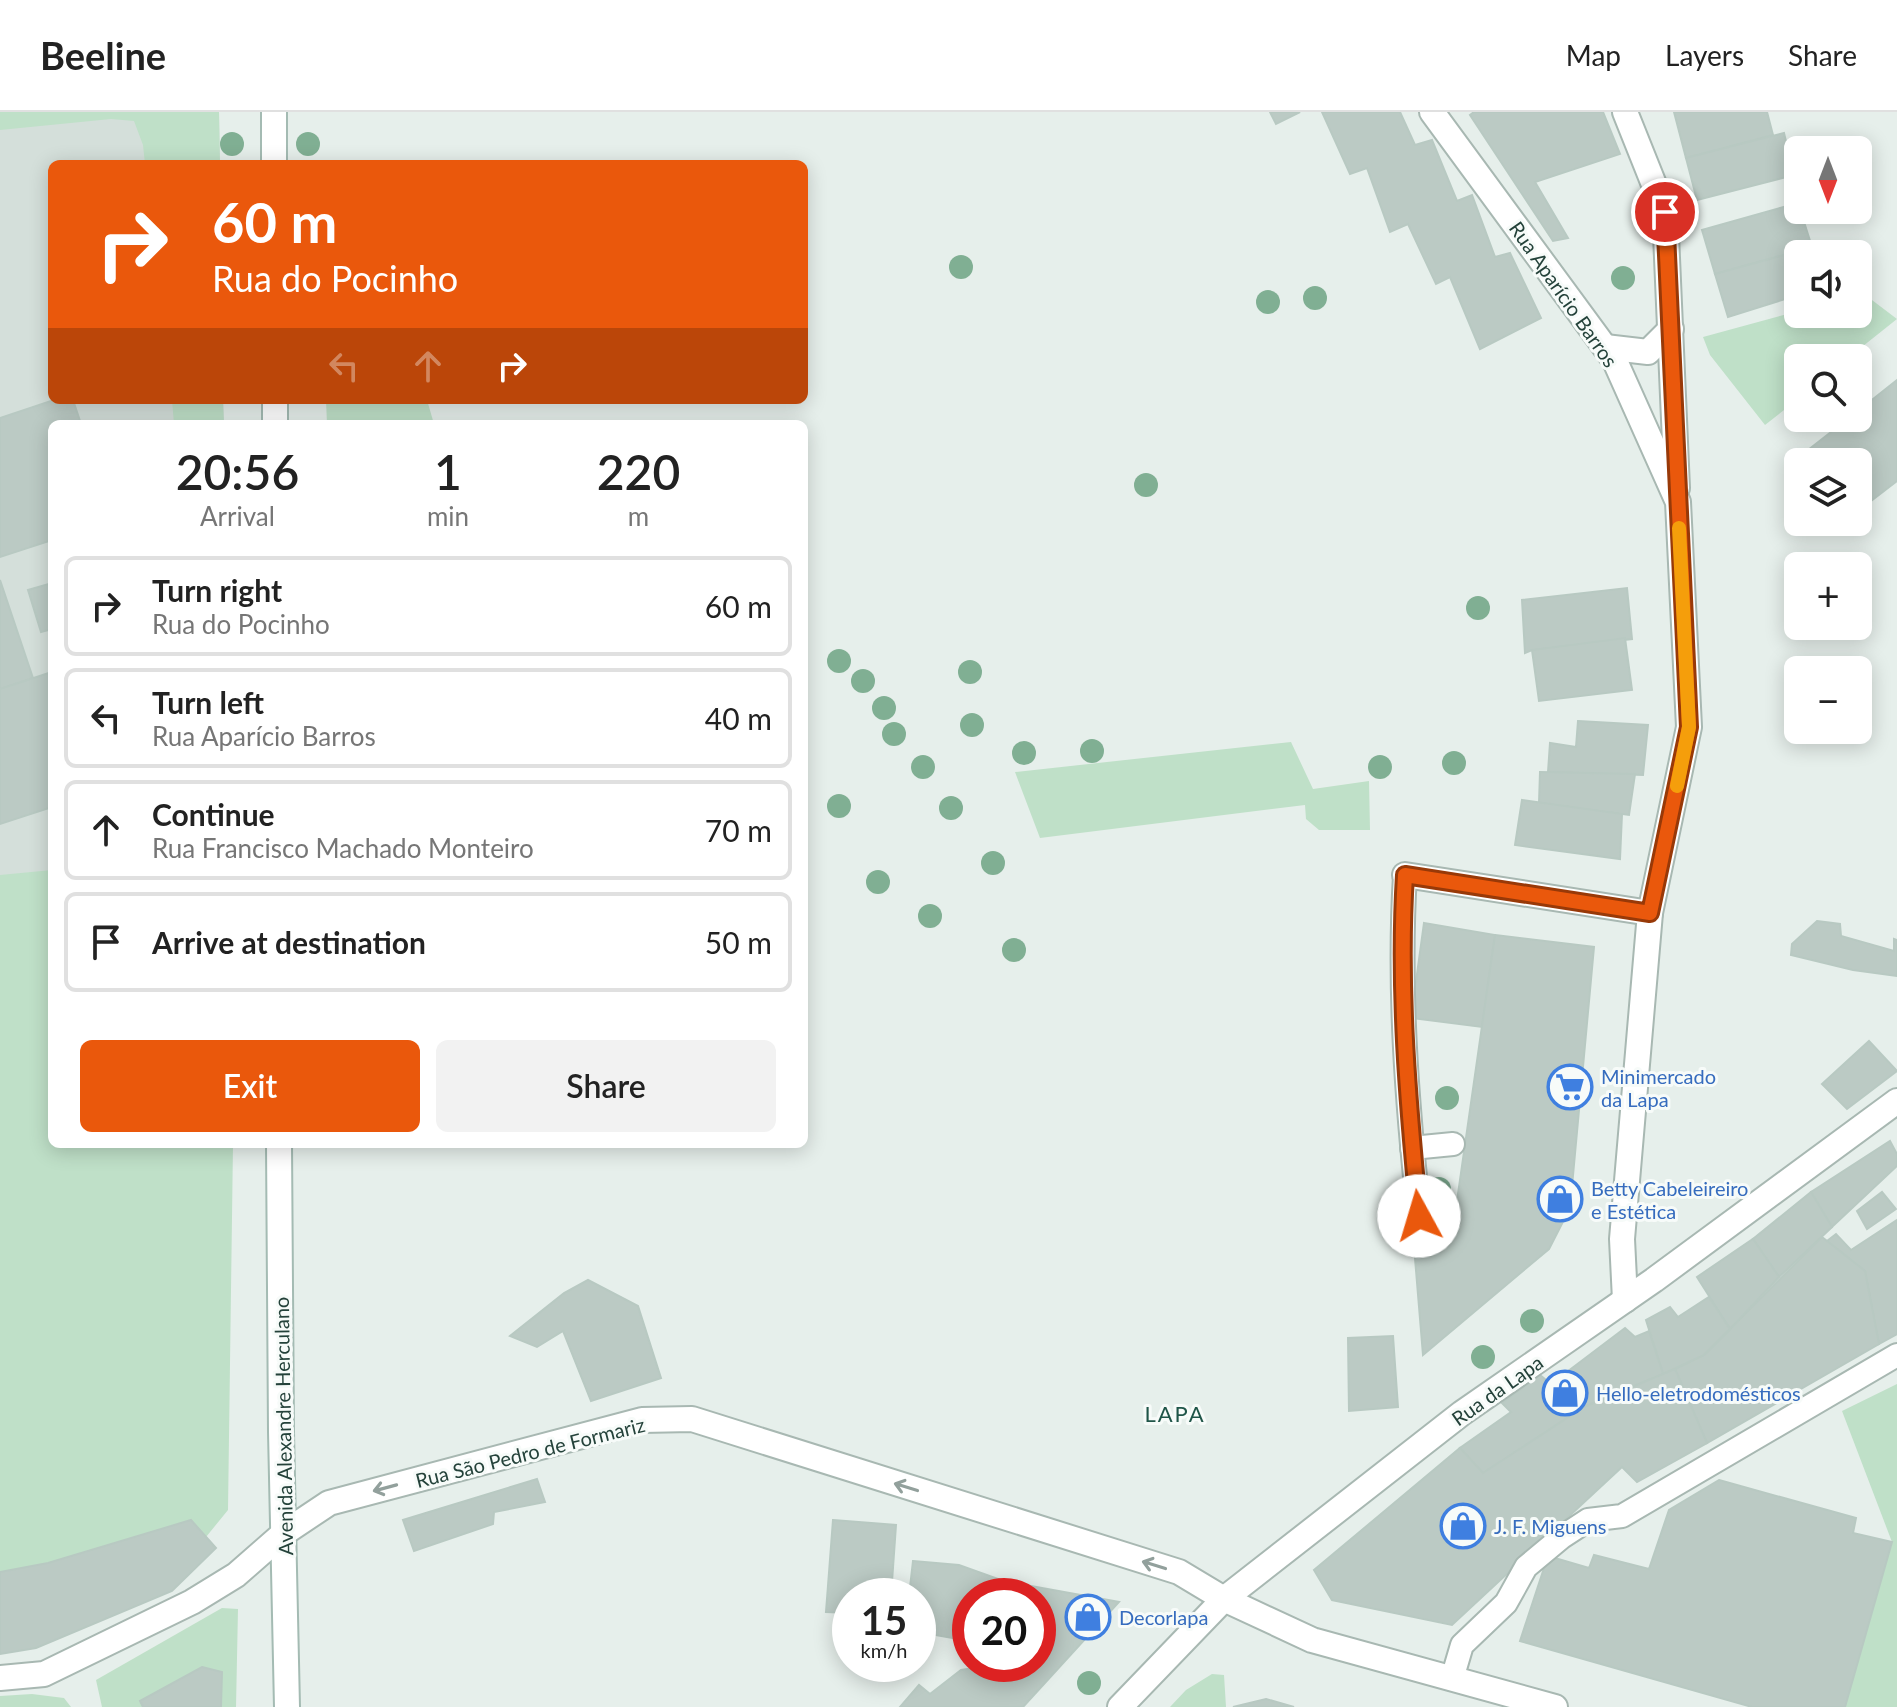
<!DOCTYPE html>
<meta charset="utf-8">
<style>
:root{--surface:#fff;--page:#f2f2f2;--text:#222;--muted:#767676;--line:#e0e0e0;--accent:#ea580c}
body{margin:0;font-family:Lato,sans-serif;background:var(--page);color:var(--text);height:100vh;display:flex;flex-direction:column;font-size:30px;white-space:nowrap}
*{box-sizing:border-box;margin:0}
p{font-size:26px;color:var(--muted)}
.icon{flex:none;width:44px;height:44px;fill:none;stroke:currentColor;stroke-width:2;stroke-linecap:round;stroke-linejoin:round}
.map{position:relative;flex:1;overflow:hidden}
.side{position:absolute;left:48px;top:308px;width:760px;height:728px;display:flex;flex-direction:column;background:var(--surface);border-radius:12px;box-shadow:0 4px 20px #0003}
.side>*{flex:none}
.banner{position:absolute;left:48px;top:48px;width:760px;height:244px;border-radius:12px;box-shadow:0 4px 20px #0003;background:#ea580c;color:#fff;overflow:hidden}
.needle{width:52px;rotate:180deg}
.fabs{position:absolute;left:1784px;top:24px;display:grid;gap:16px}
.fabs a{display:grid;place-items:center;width:88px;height:88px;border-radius:12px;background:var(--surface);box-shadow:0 4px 20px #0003;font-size:40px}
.speed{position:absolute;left:832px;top:1466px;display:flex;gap:16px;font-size:40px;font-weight:700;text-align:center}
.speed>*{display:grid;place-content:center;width:104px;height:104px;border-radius:50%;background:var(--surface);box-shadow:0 4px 20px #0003;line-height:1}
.speed small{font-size:20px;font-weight:400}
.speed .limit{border:12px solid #d22;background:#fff;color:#111}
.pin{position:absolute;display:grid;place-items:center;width:68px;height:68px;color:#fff;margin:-34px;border:4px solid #fff;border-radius:50%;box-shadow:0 2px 8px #0007}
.me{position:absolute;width:88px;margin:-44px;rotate:354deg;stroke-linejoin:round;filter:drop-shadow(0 0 6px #0008)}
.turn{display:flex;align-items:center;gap:28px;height:168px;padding:0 32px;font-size:36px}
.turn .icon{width:104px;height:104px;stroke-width:2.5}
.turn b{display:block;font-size:56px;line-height:68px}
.lanes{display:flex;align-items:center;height:76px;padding:0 32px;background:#0003;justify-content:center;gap:40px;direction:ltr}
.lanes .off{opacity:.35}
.eta{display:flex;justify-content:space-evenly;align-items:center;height:136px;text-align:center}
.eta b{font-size:48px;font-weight:600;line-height:56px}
.cta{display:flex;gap:16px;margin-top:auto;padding:16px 32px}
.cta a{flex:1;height:92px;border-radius:12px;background:var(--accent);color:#fff;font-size:32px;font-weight:600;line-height:92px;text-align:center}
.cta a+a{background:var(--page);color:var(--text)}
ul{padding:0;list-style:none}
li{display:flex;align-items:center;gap:24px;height:100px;margin:0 16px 12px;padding:0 16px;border:4px solid var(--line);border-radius:12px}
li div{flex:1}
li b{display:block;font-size:30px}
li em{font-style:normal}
header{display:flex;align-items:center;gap:48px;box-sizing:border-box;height:112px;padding:0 40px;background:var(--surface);border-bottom:2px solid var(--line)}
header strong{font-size:38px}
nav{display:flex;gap:44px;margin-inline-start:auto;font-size:28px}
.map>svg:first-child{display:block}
.built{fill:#d4dfda}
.green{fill:#bfe0c8}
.building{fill:#bbcac4;stroke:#b8c9c2;stroke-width:2}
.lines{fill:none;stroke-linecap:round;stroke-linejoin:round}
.service-casing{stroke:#a8b8b2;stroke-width:26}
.minor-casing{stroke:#a8b8b2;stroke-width:28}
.tertiary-casing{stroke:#a8b8b2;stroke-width:28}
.secondary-casing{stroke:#a4bbb3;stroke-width:28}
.service{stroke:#fff;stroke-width:22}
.minor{stroke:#fff;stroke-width:24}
.tertiary{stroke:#fff;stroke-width:24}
.secondary{stroke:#fff;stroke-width:24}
.tree{fill:#80af93}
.oneway{stroke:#92a09c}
.route-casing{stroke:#983908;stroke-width:20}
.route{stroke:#ea580c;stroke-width:14}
.slow{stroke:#f59e0b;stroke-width:14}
.labels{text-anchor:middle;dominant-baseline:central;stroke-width:6;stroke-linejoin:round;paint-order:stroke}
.street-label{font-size:20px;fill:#24423a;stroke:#f7fbf9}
.shop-label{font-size:20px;fill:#366cbe;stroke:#f7fbf9;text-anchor:start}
.neighbourhood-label{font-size:22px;letter-spacing:2px;fill:#1f5548;stroke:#f7fbf9}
</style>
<header>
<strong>Beeline</strong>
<nav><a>Map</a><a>Layers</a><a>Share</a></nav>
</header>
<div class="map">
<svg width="1897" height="1595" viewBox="0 0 1897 1595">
<rect width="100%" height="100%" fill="#e6efeb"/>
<!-- built -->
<polygon class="built" points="0,0 219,0 220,52 52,52 52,288 223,288 224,312 52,312 52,811 0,812"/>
<!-- green -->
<g class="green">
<polygon points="0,0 219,0 220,52 145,52 143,33 134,9 111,7 0,18"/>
<polygon points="1864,182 1897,207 1848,246 1798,246 1798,287 1765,313 1710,243 1703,225 1798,199 1798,202 1858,202 1858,183"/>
<polygon points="172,288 223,288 224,312 174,312"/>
<polygon points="326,288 427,288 434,312 327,312"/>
<polygon points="1291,630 1313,677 1369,669 1370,718 1319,718 1306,707 1305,693 1040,726 1015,660"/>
<polygon points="52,758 52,1032 233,1032 228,1398 206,1425 191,1408 48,1451 0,1460 0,763"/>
<polygon points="1897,1272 1897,1595 1845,1595 1892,1430 1842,1299"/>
<polygon points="222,1496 238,1497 236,1595 221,1595 222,1560 202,1555 141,1589 143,1595 102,1595 96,1568"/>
<polygon points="1212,1562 1224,1563 1226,1595 1170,1595 1186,1578"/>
<polygon points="32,1582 64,1586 71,1595 0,1595 0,1584"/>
</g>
<!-- building -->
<g class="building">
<polygon points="1270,0 1300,0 1276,12"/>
<polygon points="1322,0 1400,0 1415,33 1432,28 1457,89 1472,83 1495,145 1510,141 1541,206 1480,237 1450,165 1436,172 1408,112 1390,120 1367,56 1350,62"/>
<polygon points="1474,0 1603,0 1620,42 1535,70 1568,126 1553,129 1470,3"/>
<polygon points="1674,0 1767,0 1773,23 1686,46"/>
<polygon points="1784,21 1794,63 1697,88 1686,46"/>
<polygon points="1798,91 1812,135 1715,162 1702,118"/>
<polygon points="1799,139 1798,183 1728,205 1715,162"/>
<polygon points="1897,268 1897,369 1858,399 1858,350 1798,350 1798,355 1794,349 1849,306 1858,306 1858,299"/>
<polygon points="54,288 73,288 81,312 52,312 52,428 0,445 0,306"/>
<polygon points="0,468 33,566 0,577"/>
<polygon points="52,471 52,517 41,520 28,478"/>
<polygon points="1627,476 1632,527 1532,538 1525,541 1522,488"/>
<polygon points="1625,526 1632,578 1539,589 1532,538"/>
<polygon points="52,560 52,695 0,712 0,577"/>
<polygon points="1578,609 1648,613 1643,663 1548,660 1550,631 1576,635"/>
<polygon points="1540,660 1635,662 1629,703 1539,691"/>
<polygon points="1522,688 1622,702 1620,747 1515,733"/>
<polygon points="1817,809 1840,812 1841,824 1894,839 1894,827 1897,828 1897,864 1853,858 1791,843 1792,832"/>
<polygon points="1424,811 1495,823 1482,915 1411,906"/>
<polygon points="1495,823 1594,835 1570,1096 1549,1137 1423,1243 1413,1122 1457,1089"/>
<polygon points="1869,929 1897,959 1847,997 1822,972"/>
<polygon points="1890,1029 1897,1042 1897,1054 1832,1115 1811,1080"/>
<polygon points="1811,1080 1832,1115 1779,1165 1753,1127"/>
<polygon points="1882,1080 1896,1097 1867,1117 1857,1099"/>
<polygon points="1897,1108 1897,1222 1879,1232 1865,1159 1827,1129 1836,1122 1851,1138"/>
<polygon points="1822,1125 1865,1159 1879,1232 1707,1331 1675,1257 1704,1243"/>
<polygon points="1753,1127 1779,1165 1730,1217 1697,1165"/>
<polygon points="588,1168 638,1194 661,1266 591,1289 563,1219 537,1235 510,1224 564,1181"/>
<polygon points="1709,1185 1730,1217 1704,1243 1663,1262 1646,1208 1670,1195 1678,1205"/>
<polygon points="1625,1216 1635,1225 1649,1219 1663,1262 1584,1295 1483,1361 1460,1336 1511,1300 1502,1291 1540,1263 1551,1272"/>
<polygon points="1393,1224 1398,1295 1349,1299 1348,1226"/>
<polygon points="1675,1257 1707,1331 1637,1370 1622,1355 1452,1513 1332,1488 1314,1458 1460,1336 1483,1361 1584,1295"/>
<polygon points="537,1367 545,1390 494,1400 493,1412 414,1439 403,1408"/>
<polygon points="1719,1368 1856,1406 1853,1421 1892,1430 1845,1595 1752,1595 1520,1529 1548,1444 1589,1456 1594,1443 1649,1457 1669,1398"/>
<polygon points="191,1408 216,1436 172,1479 36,1536 0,1542 0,1460 48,1451"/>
<polygon points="833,1408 896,1413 891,1484 850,1484 850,1501 826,1500"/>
<polygon points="913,1449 959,1453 1004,1469 999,1484 970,1484 970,1529 918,1520 918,1484 909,1484"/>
<polygon points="1004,1469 1119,1490 1023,1595 900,1595 919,1573 930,1582 961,1558 974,1556 975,1552 1038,1552 1038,1484 999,1484"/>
<polygon points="202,1555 222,1560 221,1595 143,1595 140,1589"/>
<polygon points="1266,1587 1294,1595 1233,1595"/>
</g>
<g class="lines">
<!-- service casing -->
<g class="service-casing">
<g id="service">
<path d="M1405 763C1398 877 1407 991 1419 1104"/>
<polyline points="1412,1036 1453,1032"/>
<polyline points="1452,1567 1462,1533 1506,1491 1526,1455 1562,1425 1588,1408 1622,1404 1897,1243"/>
</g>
</g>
<!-- minor casing -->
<g class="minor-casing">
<g id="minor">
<polyline points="1432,0 1615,249 1678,390 1689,615 1650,801 1622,1127 1625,1188"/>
<polyline points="1625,0 1665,100 1677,376"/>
<polyline points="1605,235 1648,240 1671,217"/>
<polyline points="1405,763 1650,801"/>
<polyline points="0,1566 44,1562 192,1490 236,1463 284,1421 329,1391 642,1308 692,1307 1179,1460 1224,1487 1312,1528 1555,1595"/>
</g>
</g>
<!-- tertiary casing -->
<g class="tertiary-casing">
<polyline id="tertiary" points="1120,1595 1224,1487 1462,1301 1654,1168 1897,989"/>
</g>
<!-- secondary casing -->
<g class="secondary-casing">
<g id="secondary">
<polyline points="274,0 274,52"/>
<polyline points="275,288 275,312"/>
<polyline points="279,1032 281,1320 287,1595"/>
</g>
</g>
<!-- service -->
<use href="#service" class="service"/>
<!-- minor -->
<use href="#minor" class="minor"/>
<!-- tertiary -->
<use href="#tertiary" class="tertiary"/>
<!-- secondary -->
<use href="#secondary" class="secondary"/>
</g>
<!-- trees -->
<g class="tree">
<circle cx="232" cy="32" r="12"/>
<circle cx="308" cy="32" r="12"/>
<circle cx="961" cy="155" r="12"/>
<circle cx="1623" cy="166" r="12"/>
<circle cx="1315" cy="186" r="12"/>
<circle cx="1268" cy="190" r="12"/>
<circle cx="1146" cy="373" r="12"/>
<circle cx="1478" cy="496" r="12"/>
<circle cx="839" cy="549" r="12"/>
<circle cx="970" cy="560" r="12"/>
<circle cx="863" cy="569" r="12"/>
<circle cx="884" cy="596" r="12"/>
<circle cx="972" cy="613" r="12"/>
<circle cx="894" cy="622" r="12"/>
<circle cx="1092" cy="639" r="12"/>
<circle cx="1024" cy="641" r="12"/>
<circle cx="1454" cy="651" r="12"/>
<circle cx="923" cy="655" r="12"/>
<circle cx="1380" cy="655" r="12"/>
<circle cx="839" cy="694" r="12"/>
<circle cx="951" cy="696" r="12"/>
<circle cx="993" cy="751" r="12"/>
<circle cx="878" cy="770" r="12"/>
<circle cx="930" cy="804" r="12"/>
<circle cx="1014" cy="838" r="12"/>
<circle cx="1447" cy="986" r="12"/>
<circle cx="1439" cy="1077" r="12"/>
<circle cx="1532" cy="1209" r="12"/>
<circle cx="1483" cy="1245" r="12"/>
<circle cx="1089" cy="1571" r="12"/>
</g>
<!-- one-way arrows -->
<defs><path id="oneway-shaft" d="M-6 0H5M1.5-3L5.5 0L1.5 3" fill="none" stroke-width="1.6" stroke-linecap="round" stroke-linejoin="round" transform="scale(2)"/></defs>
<g class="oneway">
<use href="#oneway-shaft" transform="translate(906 1375) rotate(-163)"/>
<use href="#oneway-shaft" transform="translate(385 1376) rotate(165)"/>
<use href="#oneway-shaft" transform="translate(1154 1453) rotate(-163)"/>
</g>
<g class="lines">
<!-- route casing -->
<g class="route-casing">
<path id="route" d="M1419 1104C1408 991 1398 877 1405 763L1650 801 1689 615 1665 100"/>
</g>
<!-- route -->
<use href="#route" class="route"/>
<!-- slow -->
<polyline class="slow" points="1677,674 1689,615 1679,416"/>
</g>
<!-- icons -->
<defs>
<g id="supermarket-ring" transform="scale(2.3)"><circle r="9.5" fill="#f7fbf9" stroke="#3f7fe0" stroke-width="1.5"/><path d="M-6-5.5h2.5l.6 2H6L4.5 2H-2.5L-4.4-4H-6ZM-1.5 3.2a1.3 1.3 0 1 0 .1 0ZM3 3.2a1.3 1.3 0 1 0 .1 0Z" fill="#3f7fe0"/></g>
<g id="shop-ring" transform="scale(2.3)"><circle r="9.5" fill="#f7fbf9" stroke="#3f7fe0" stroke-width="1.5"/><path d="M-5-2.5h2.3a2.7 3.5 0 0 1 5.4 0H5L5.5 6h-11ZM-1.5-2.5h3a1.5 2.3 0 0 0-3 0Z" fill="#3f7fe0"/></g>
</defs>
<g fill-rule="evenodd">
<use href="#supermarket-ring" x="1570" y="975"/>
<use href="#shop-ring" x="1560" y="1087"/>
<use href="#shop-ring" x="1565" y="1281"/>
<use href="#shop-ring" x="1463" y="1414"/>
<use href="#shop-ring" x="1088" y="1505"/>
</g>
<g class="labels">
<!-- street labels -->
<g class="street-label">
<text transform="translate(1564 182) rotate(55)">Rua Aparício Barros</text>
<text transform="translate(1497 1278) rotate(-35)">Rua da Lapa</text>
<text transform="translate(283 1314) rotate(-91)">Avenida Alexandre Herculano</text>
<text transform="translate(530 1340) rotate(-14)">Rua São Pedro de Formariz</text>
</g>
<!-- shop labels -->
<g class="shop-label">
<text x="1601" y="964">Minimercado<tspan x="1601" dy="23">da Lapa</tspan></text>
<text x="1591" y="1076">Betty Cabeleireiro<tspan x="1591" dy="23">e Estética</tspan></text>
<text x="1596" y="1281">Hello-eletrodomésticos</text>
<text x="1494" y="1414">J. F. Miguens</text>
<text x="1119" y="1505">Decorlapa</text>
</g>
<!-- neighbourhood labels -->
<g class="neighbourhood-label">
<text x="1175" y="1301">LAPA</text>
</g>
</g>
</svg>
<div class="fabs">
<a><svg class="needle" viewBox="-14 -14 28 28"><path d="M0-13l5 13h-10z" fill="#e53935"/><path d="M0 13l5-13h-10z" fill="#767676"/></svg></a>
<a><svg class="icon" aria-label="sound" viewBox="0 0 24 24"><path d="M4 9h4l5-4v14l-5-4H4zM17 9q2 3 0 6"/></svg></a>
<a><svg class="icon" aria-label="search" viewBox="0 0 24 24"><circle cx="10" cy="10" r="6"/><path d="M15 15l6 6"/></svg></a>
<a><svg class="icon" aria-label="layers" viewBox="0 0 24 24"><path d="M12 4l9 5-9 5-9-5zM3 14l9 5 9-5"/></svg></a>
<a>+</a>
<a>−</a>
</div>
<div class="speed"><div>15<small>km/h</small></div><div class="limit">20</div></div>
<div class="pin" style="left:1665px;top:100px;background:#d93025"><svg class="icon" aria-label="arrive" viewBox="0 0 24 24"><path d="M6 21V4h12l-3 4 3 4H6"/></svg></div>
<svg class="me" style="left:1419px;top:1104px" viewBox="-20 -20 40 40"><circle r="19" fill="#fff"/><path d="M0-13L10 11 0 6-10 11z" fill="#ea580c"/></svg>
<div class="banner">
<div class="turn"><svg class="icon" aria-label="right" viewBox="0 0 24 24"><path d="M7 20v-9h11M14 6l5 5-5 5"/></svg><div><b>60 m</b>Rua do Pocinho</div></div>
<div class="lanes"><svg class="icon off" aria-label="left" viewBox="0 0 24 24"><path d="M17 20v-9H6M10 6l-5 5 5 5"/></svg><svg class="icon off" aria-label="ahead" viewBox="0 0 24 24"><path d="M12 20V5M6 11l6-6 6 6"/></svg><svg class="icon" aria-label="right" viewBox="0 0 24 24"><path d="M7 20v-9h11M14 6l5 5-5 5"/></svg></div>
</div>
<section class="side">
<div class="eta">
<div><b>20:56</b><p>Arrival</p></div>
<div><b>1</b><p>min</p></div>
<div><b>220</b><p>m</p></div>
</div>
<ul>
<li><svg class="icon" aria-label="right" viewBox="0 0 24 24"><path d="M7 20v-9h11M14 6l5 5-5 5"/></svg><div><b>Turn right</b><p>Rua do Pocinho</p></div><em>60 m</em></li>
<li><svg class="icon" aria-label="left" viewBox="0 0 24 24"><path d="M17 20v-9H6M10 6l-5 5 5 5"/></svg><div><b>Turn left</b><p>Rua Aparício Barros</p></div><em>40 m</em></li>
<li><svg class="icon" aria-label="ahead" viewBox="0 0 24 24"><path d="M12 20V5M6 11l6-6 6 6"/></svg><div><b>Continue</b><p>Rua Francisco Machado Monteiro</p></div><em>70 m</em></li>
<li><svg class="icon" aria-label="arrive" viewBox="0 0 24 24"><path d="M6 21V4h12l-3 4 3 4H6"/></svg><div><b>Arrive at destination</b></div><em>50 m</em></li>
</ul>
<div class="cta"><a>Exit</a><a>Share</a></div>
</section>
</div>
